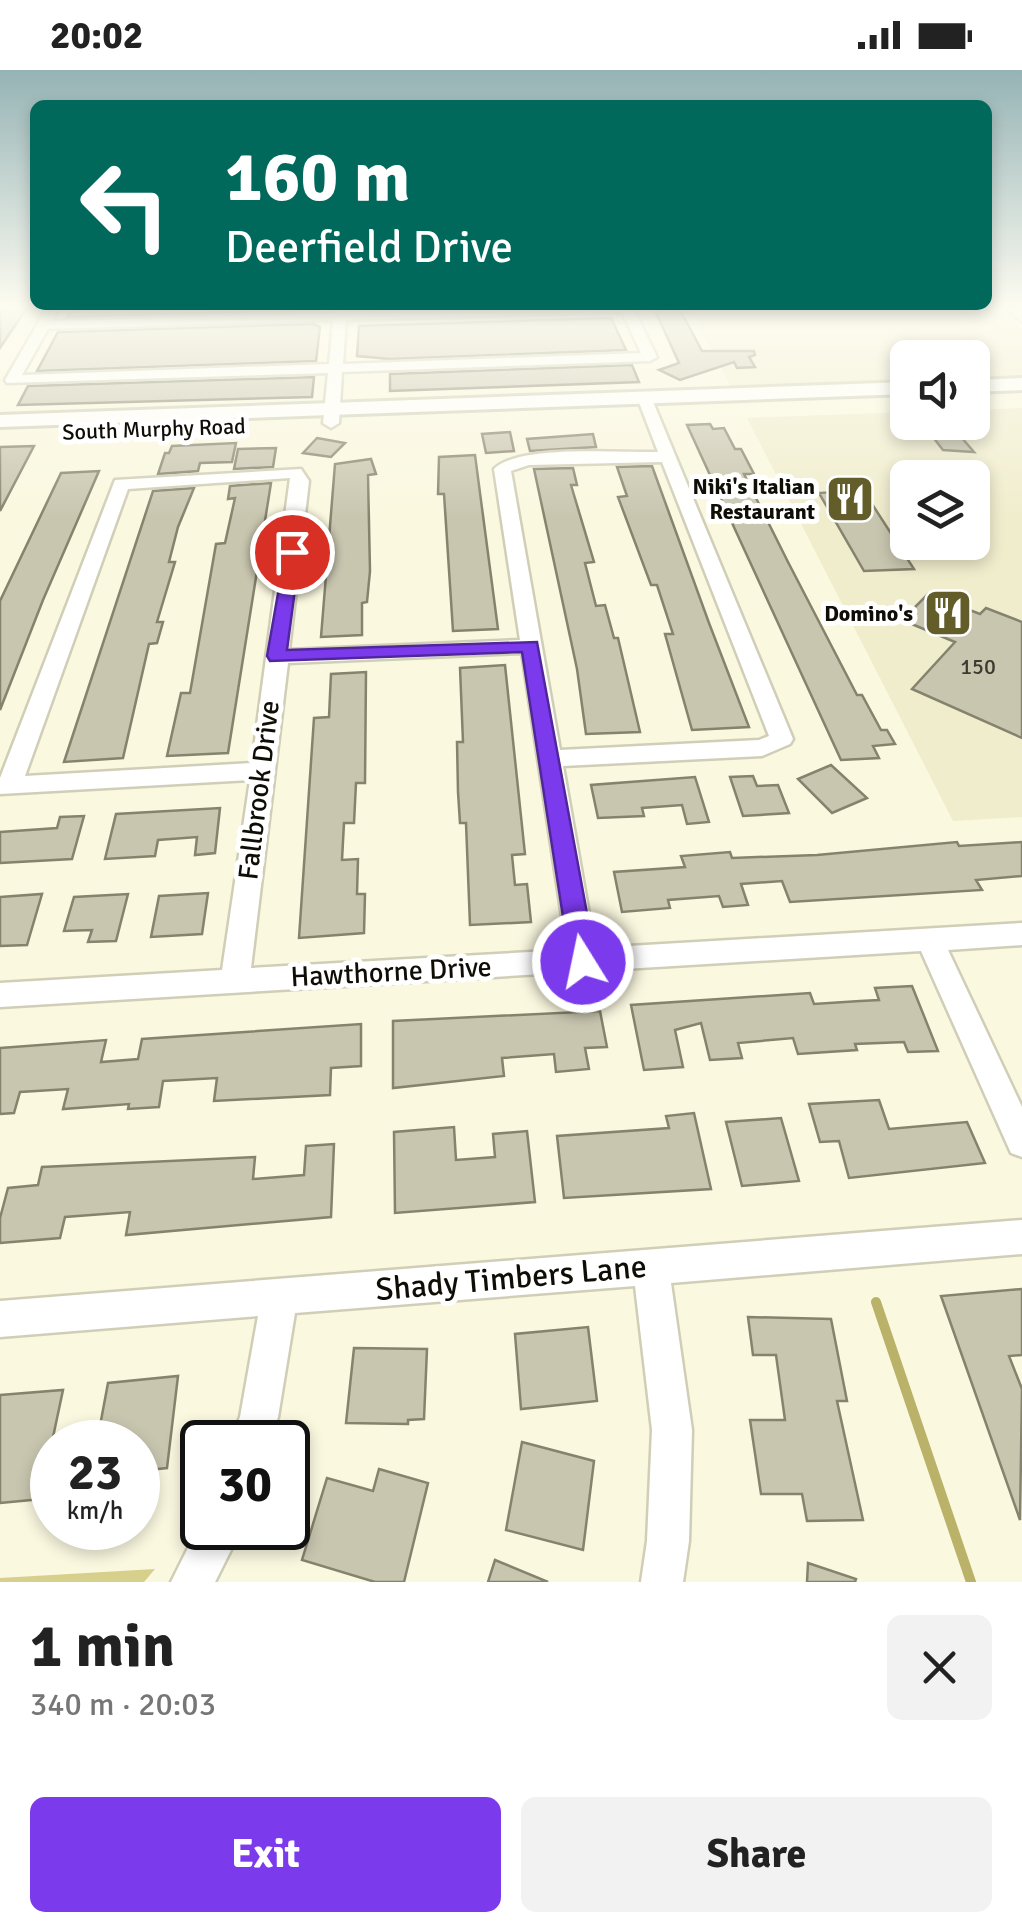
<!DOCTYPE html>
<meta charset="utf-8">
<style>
:root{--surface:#fff;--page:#f2f2f2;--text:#222;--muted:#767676;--accent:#7c3aed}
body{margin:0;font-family:Signika,sans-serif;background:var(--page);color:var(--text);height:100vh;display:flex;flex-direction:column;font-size:38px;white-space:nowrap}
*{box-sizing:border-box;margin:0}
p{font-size:32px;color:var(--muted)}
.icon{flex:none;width:55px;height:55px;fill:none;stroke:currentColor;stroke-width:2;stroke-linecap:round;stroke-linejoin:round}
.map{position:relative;height:1512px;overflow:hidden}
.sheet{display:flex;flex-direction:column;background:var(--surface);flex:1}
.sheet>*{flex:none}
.top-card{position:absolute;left:30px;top:30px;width:962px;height:210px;border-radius:15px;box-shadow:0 5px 15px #0003;background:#00695c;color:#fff;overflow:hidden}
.controls{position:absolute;left:890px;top:270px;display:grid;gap:20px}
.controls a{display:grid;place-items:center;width:100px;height:100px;border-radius:15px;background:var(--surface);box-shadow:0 5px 15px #0003;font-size:50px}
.speed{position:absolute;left:30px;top:1350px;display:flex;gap:20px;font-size:50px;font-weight:700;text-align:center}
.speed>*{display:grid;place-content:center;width:130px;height:130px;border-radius:50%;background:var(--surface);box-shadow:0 5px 15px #0003;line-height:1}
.speed small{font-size:25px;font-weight:400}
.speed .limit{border:5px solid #111;border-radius:15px;background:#fff;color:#111}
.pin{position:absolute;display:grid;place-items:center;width:85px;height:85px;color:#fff;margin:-42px;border:5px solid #fff;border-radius:50%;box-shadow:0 2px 10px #0007}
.me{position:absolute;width:110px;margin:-55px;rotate:350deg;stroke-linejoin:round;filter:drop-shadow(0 0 8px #0008)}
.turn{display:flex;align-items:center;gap:35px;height:210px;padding:0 30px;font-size:45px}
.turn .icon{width:130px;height:130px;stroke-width:2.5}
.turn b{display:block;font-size:70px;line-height:85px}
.round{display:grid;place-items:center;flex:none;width:105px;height:105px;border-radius:15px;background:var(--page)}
.headline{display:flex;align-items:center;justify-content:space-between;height:170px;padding:0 30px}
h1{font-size:60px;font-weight:800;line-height:75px}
.button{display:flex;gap:20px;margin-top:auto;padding:20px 30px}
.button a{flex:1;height:115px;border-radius:15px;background:var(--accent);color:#fff;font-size:40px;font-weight:800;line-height:115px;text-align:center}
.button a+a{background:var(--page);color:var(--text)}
.status{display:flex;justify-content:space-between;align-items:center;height:70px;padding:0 50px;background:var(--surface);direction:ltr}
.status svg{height:28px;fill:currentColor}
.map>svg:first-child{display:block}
.built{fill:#f0edcd;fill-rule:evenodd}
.green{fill:#d7d08d}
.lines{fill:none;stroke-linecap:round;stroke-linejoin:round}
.stream{stroke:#bab269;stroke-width:10}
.building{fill:#c8c6af;stroke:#85836d;stroke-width:2.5}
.minor-casing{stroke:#d0ceb7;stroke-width:5}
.major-casing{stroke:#d0ceb7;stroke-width:6}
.minor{fill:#fff;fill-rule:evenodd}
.major{fill:#fff;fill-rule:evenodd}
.route{fill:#7c3aed;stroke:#51269a;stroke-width:2.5}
.labels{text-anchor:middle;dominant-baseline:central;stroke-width:10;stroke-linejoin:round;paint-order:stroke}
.far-street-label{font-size:22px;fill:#0e0d06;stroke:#fff}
.far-poi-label{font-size:22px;font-weight:bold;fill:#0e0d06;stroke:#fff;text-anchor:end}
.number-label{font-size:22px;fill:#3c3b30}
.street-label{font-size:28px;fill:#0e0d06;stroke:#fff}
.near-street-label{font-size:32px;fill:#0e0d06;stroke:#fff}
</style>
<div class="status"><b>20:02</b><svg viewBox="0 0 49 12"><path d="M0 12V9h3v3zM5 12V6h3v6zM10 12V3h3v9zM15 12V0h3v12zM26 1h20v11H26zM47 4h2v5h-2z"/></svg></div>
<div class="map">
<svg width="1022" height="1512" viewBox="0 0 1022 1512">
<rect width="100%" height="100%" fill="#faf8df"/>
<!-- built -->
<g class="built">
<polygon points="689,236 996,236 1022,259 1022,311 973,313 972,288 908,288 907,315 733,321"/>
<path d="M1022 338V747L953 751 747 348 907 342 908 352H972L973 340ZM908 408H972V472H908Z"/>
</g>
<!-- green -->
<polygon class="green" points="155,1499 144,1512 0,1512 0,1508"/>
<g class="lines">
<!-- stream -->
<polyline class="stream" points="876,1232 971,1512"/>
</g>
<!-- building -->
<g class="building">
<polygon points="74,236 316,236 315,240 67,247"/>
<polygon points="653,236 678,236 702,281 754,281 755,285 749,287 755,297 737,298 734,292 680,310 659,300 679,293"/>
<polygon points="26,239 0,278 0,240"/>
<polygon points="611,248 626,280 390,289 357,286 359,256"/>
<polygon points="313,254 320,257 316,291 37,301 58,262"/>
<polygon points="632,295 639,312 390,321 390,304"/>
<polygon points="314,307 312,327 18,335 28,316"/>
<polygon points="710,354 713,359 724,358 735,379 741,379 754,404 744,404 788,492 857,625 862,625 881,660 887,660 895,674 873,676 879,688 841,690 687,355"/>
<polygon points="956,361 974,382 943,380 929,362"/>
<polygon points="510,362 514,381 486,383 482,364"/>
<polygon points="593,364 596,377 530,381 527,369"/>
<polygon points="317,368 345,373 331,387 303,383"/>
<polygon points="236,373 232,392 200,393 198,401 158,404 165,383 169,383 172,376"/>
<polygon points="34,376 0,441 0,377"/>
<polygon points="276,378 273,397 234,399 238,379"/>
<polygon points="475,385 498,559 453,561 444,424 438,424 439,387"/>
<polygon points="371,389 376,404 368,405 370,501 367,532 362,533 362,565 321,567 335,394"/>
<polygon points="652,396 709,553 749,657 692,660 665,564 673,564 657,515 651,515 618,427 627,426 617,397"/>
<polygon points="573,398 577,415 571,415 594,492 585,493 596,536 605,535 614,568 618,568 640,662 586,664 577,599 534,399"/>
<polygon points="99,401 43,530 0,640 0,531 61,403"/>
<polygon points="271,413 228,683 167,686 181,623 190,623 216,474 225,473 235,428 228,429 230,416"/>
<polygon points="194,418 178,457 169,492 175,492 157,552 163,552 157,573 149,574 123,688 64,692 153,421"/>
<polygon points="863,420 914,499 864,501 819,423"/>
<polygon points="928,524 980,544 986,538 1022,552 1022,668 912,619 955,572 902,550"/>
<polygon points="505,595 525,784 512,785 515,815 527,814 531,852 470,855 466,753 460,753 458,722 457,672 463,672 460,598"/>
<polygon points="366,602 365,713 356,713 354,753 344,753 342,790 358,789 357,824 365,824 364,863 299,868 314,648 329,647 331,604"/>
<polygon points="831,695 867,728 832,743 798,709"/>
<polygon points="753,706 757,716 778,715 789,743 743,746 730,707"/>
<polygon points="695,707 709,752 687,754 682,735 642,738 644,746 598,748 591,715"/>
<polygon points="220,738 215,783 195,785 197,767 158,770 155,786 105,789 116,744"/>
<polygon points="84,746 72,789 0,793 0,762 57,758 60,747"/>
<polygon points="957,772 959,776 1022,772 1022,806 976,810 982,820 790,832 782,811 741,814 748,835 723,837 719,826 668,830 670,838 622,842 614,802 685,797 681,786 730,782 732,788 817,785"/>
<polygon points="208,823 202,864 151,867 159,826"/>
<polygon points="42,824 27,875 0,876 0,827"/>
<polygon points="128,824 116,871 88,872 92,860 64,861 74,827"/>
<polygon points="912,916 938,981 908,982 904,972 855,974 857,980 798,984 793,968 738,973 742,988 710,990 701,953 675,960 683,997 644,1000 631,935 810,923 814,934 860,931 879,930 875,918"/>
<polygon points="600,941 607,977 585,978 589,999 556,1002 554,984 502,988 504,1006 393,1018 393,951"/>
<polygon points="361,954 361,996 331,998 330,1025 214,1031 217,1008 163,1011 159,1037 128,1039 129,1034 63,1039 68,1019 20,1022 14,1043 0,1044 0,978 106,970 101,992 138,989 142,969"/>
<polygon points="879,1030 889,1059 967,1052 985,1093 849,1108 839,1071 820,1072 809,1034"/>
<polygon points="694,1043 711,1119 564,1128 557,1066 669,1058 666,1046"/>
<polygon points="781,1048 799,1111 742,1116 726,1052"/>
<polygon points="454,1057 456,1090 495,1087 493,1064 527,1061 535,1132 395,1143 394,1062"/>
<polygon points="334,1074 331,1147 126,1165 130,1142 65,1147 60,1168 0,1173 0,1148 8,1118 38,1115 42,1097 255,1087 253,1109 304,1105 306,1076"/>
<polygon points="1022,1219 1022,1285 1009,1286 1022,1319 1020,1450 941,1226"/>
<polygon points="748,1247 831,1249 847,1331 837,1331 863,1450 807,1451 802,1424 761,1424 750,1350 785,1350 776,1285 753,1285"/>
<polygon points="588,1257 597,1331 521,1339 515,1264"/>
<polygon points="354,1278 427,1279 424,1349 408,1350 408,1354 346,1353"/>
<polygon points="178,1306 167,1398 138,1401 138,1372 97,1372 108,1313"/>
<polygon points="63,1320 52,1372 52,1428 0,1433 0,1325"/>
<polygon points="522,1372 594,1391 583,1480 506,1460"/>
<polygon points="379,1399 428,1413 404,1512 375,1512 302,1490 327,1408 373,1421"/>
<polygon points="495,1490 548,1512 488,1512"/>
<polygon points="808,1493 856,1509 855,1512 807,1512"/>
</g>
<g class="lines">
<!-- minor casing -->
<g class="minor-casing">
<g id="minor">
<path d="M48 236H60L52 251 334 243 335 236H347V242L632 236 657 287 650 291 342 302 339 353 331 358 323 353 328 303 7 313 5 310ZM622 242 641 283 343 294 346 250ZM333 250 329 294 22 305 48 259Z"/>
<path d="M644 323 651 327 793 669 790 674 762 686 563 696 595 878 1022 853V875L948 880 1022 1037V1087L1011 1083 921 881 0 937V913L222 900 250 710 0 724V708L115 410 301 399 309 411 289 580 520 570 494 399C518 374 621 383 658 382L637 327ZM662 392 769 666 759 670 560 680 511 401 529 395ZM290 408 252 693 25 706 128 419ZM522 583 567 880 251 898 288 593Z"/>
<polygon points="1022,1150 1022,1184 671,1213 692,1360 689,1471 683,1512 641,1512 647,1471 652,1360 635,1216 295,1243 278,1347 270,1372 230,1372 240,1347 258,1246 0,1267 0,1231"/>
<polygon points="202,1450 202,1458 242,1458 215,1512 171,1512"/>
</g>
</g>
<!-- major casing -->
<g class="major-casing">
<g id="major">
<polygon points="1002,236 1020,236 1022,251"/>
<polygon points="1022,308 1022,320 972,322 972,310"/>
<polygon points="908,312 908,324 0,357 0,345"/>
</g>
</g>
<!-- minor -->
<use href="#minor" class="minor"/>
<!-- major -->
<use href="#major" class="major"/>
</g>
<!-- sky -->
<linearGradient id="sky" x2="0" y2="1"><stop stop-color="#95b3b5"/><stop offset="0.53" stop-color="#fdfcf1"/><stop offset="1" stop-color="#fdfcf1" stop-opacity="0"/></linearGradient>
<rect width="1022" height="448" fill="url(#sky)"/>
<!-- route -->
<polygon class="route" points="286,478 300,482 287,580 537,572 596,892 592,899 583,902 574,899 570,892 522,582 270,591 267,586"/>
<!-- icons -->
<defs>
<g id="restaurant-square" transform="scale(2.5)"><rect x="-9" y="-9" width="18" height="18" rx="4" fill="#635d29" stroke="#fff"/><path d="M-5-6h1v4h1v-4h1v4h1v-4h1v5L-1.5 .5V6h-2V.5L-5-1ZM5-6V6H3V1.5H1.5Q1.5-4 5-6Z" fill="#fff"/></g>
</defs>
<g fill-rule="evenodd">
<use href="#restaurant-square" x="850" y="429"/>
<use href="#restaurant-square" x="948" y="543"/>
</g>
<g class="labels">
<!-- far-street labels -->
<g class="far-street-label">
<text transform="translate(154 359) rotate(-2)">South Murphy Road</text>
</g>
<!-- far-poi labels -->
<g class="far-poi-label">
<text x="815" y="416">Niki's Italian<tspan x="815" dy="25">Restaurant</tspan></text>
<text x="913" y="543">Domino's</text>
</g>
<!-- number labels -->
<g class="number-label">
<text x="978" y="596">150</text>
</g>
<!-- street labels -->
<g class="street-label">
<text transform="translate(259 720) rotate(-83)">Fallbrook Drive</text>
<text transform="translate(391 902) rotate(-3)">Hawthorne Drive</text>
</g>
<!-- near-street labels -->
<g class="near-street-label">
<text transform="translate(511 1208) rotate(-5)">Shady Timbers Lane</text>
</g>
</g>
</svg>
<div class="controls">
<a><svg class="icon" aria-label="sound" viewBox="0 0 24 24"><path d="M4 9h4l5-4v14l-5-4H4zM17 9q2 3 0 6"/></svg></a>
<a><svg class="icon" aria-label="layers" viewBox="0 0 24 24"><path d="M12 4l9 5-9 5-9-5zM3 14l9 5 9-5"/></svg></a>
</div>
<div class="speed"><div>23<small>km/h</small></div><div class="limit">30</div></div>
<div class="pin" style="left:292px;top:482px;background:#d93025"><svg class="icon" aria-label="arrive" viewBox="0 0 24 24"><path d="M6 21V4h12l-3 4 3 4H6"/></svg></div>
<svg class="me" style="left:583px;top:892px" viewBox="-20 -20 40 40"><circle r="17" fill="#7c3aed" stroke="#fff" stroke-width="3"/><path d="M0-11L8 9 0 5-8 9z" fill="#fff"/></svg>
<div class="top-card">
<div class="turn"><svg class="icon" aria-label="left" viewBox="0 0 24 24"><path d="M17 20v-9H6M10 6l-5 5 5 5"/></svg><div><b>160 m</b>Deerfield Drive</div></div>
</div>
</div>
<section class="sheet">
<div class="headline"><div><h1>1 min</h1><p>340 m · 20:03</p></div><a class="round"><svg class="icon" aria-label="close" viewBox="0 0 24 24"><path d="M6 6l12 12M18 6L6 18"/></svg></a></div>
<div class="button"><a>Exit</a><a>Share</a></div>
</section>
